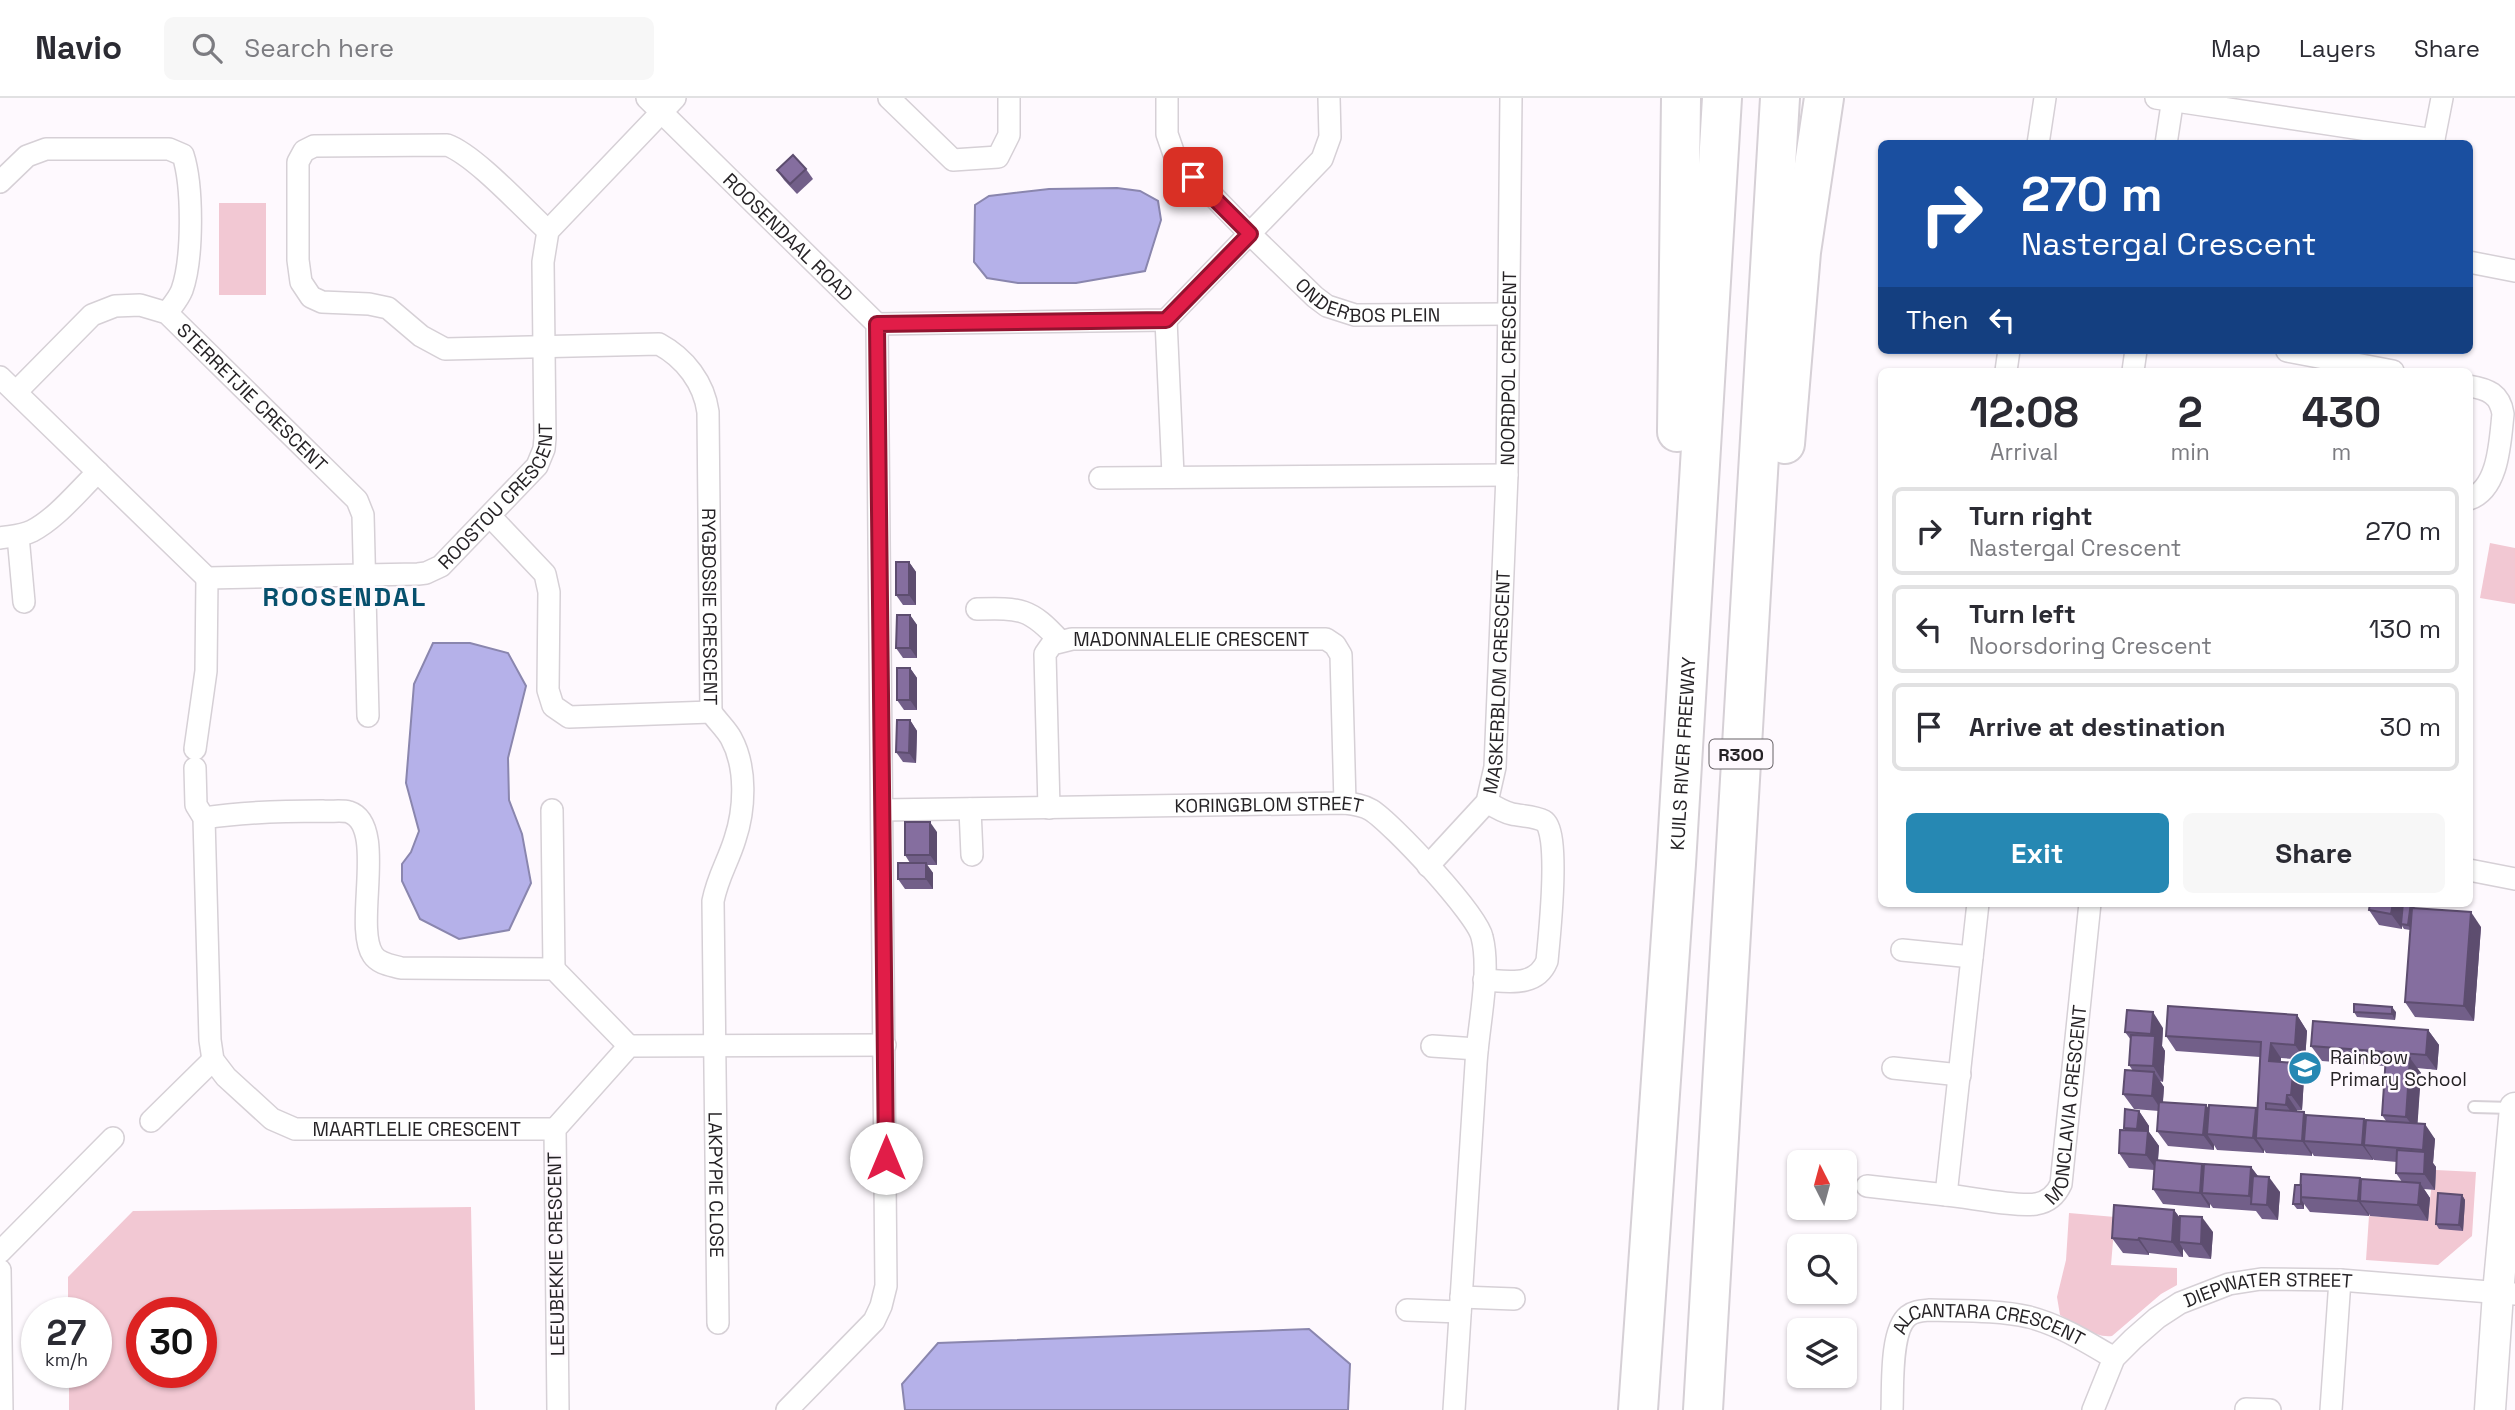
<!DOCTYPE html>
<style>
:root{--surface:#fff;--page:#f7f7f7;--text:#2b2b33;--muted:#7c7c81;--line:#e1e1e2;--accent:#2688b3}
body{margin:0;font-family:"Space Grotesk",sans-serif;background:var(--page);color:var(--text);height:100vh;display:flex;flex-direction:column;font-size:26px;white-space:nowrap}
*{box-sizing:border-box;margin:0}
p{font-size:23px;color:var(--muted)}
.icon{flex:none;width:38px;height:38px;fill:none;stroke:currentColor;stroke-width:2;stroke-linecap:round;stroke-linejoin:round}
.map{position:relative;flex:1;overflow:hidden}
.side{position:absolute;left:1878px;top:270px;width:595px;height:539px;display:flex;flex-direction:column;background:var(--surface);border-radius:10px;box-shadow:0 2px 5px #0004}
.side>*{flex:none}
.banner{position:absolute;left:1878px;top:42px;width:595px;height:214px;border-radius:10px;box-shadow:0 2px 5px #0004;background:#1a4fa0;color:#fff;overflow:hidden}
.needle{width:46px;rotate:354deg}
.controls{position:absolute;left:1787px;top:1052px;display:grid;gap:14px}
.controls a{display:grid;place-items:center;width:70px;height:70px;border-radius:10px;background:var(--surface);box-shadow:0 2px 5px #0004;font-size:35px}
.speed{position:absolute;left:21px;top:1199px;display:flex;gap:14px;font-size:35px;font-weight:700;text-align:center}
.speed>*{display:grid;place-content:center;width:91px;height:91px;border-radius:50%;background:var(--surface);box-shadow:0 2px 5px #0004;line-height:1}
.speed small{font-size:18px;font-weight:400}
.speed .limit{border:10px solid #d22;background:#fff;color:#111}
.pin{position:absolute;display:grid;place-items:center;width:60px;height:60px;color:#fff;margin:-30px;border-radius:14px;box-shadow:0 4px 10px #0006}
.me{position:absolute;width:77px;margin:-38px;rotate:0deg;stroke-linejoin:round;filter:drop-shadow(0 0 5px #0008)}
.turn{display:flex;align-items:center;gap:24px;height:147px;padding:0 28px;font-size:32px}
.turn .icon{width:91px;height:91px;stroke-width:2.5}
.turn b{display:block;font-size:49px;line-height:60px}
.then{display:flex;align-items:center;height:66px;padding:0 28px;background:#0003;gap:14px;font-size:26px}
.eta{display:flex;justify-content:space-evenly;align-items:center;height:119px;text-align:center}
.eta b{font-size:42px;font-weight:700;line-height:49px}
.button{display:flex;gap:14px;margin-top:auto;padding:14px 28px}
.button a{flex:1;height:80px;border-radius:10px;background:var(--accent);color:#fff;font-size:28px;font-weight:700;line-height:80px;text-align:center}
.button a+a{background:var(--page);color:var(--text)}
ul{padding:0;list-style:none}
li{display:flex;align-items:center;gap:21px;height:88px;margin:0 14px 10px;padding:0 14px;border:4px solid var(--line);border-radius:10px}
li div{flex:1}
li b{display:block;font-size:26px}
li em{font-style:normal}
header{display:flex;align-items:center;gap:42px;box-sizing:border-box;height:98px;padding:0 35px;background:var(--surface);border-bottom:2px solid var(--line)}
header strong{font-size:33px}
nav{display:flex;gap:38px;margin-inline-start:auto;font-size:24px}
.search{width:490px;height:63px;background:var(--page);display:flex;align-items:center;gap:18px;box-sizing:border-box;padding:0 24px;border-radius:10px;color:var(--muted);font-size:26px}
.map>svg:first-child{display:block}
.green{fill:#f2c8d3;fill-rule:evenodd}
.water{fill:#b5b1e9;stroke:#8a86ae;stroke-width:2}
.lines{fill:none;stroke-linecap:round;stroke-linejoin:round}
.lane-casing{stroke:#d6d0d6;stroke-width:14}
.street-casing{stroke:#d6d0d6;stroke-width:24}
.secondary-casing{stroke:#d6d0d6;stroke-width:33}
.highway-casing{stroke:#d6d0d6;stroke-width:42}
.lane{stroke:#fff;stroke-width:10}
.street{stroke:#fff;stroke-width:21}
.secondary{stroke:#fff;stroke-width:30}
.highway{stroke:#fff;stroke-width:38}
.wall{fill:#725f89}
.shaded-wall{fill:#5d4d6f}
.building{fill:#856e9f;stroke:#5d4d6f;stroke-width:2}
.route-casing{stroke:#92132f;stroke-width:18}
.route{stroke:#e11d48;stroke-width:12}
.labels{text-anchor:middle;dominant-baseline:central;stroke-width:5;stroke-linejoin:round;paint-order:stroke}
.shield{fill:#fef9fe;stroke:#676367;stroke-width:2}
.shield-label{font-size:18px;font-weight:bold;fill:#262326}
.street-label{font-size:19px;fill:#262326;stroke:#fef9fe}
.poi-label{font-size:19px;fill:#262326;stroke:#fef9fe;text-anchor:start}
.district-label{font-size:26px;font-weight:bold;letter-spacing:2px;fill:#07506d;stroke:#fef9fe}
</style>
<header>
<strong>Navio</strong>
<div class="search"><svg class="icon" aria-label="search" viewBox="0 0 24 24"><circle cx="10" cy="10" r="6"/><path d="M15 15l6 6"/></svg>Search here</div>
<nav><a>Map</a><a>Layers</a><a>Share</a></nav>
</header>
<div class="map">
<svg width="2515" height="1312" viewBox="0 0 2515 1312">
<rect width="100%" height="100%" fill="#fef9fe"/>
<!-- green -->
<g class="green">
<rect x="219" y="105" width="47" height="92"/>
<polygon points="2490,445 2515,450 2515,506 2480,500"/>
<polygon points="2436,1072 2476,1074 2472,1138 2438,1167 2366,1162 2369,1118 2428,1122 2431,1092 2435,1091"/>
<path d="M471 1109 475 1312H69V1274H96V1214H68V1179L133 1113ZM201 1214V1274H142V1214Z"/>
<path d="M2069 1115 2115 1119 2111 1167 2177 1170V1187L2161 1196 2112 1238C2094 1240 2076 1226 2060 1217L2057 1199 2066 1162Z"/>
</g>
<!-- water -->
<g class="water">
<polygon points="1117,90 1140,93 1158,103 1161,122 1145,173 1076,185 1018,185 987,180 974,164 975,107 989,98 1049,91"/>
<polygon points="433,545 470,545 508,555 526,588 508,660 509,702 522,736 531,785 509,832 459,841 420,821 402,783 402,766 411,754 419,733 406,685 414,586"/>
<polygon points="1309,1231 1350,1266 1348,1312 905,1312 902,1286 938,1245"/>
</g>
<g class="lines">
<!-- lane casing -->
<g class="lane-casing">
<polyline id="lane" points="2474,1009 2512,1010"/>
</g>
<!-- street casing -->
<g class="street-casing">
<g id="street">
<path id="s1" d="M647 0 877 226 886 1188 881 1208 874 1223 787 1312"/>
<polyline points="889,0 953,62 998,59 1009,37 1009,0"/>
<path id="s2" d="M1167 0V36L1175 59 1250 136 1315 199 1327 208 1355 217 1508 216"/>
<polyline points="2156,0 2434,42"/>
<polyline points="2038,46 2045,0"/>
<polyline points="2166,46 2173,0"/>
<polyline points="2433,46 2442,0"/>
<path d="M0 84 27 58 46 51H169L183 57C193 88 193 161 182 192 179 200 172 208 167 215"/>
<path id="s3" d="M548 133C524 111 475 57 447 47L314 48 304 53 298 64V162L301 184 311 199 322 204 369 206 388 210 421 238 445 251 659 246C685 260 704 285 708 314L711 614"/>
<polyline points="2469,164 2515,173"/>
<polyline points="1166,222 1173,377"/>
<polyline points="877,226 1166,222 1322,61 1330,39 1329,0"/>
<polyline points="2287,253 2393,273"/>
<polyline points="2006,273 2009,252"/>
<polyline points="2133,273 2136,252"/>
<path id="s4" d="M0 279 207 480 418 476 426 475 441 468 537 368 544 351 545 340 543 164 548 133 675 0"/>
<path d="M2469 288C2488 291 2500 296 2503 316 2500 343 2499 391 2469 401"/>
<path id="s5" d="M16 294 92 217 115 208 140 207 167 215 357 402 363 417 368 618"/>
<polyline points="1100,380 1507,377"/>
<polyline points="490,418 545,476 549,494 548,592 553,608 569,619 711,614"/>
<polyline points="18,438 24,504"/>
<path d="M0 440C11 438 22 438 32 433 57 420 78 393 98 374"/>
<path d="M977 511C1021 510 1030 510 1060 543"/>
<path id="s6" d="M711 614C717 623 726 631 731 640 747 669 745 711 735 741 728 764 718 778 713 803L718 1225"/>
<polyline points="195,651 206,573 207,480"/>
<path id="s7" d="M195 670 196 707 204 720 210 942 213 962 226 979 272 1021 295 1031H555"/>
<path id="s8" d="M1049 710 1045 556 1052 546 1072 541H1326L1335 547 1341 557 1345 705"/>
<polyline points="970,711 972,757"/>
<polyline points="552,712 554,871"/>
<path id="s9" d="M882 712 1345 705C1354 706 1363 707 1371 712 1392 725 1477 816 1482 839 1491 874 1478 929 1476 966 1469 1082 1461 1197 1454 1312"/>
<path d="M204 720C243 714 282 713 322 713 330 714 342 712 349 714 388 727 353 828 373 857 379 866 391 867 401 870L554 871 629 948"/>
<path id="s10" d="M1428 768 1487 704 1495 669 1507 377 1511 0"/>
<polyline points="2469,772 2515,781"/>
<path id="s11" d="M1978 805 1946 1097C1969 1099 2015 1109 2036 1106 2048 1104 2056 1097 2061 1086L2090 805"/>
<polyline points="1902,852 1972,859"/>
<path d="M1484 882C1507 883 1536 890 1547 863 1549 841 1561 733 1544 723 1535 718 1521 718 1512 716 1503 714 1495 709 1487 704"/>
<polyline points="1432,948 1477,951"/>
<polyline points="1893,970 1960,977"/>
<polyline points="151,1023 213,962"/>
<polyline points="1867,1088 1946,1097"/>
<polyline points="0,1154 113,1040"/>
<polyline points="0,1172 2,1312"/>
<polyline points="1461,1199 1514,1201"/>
<polyline points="1407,1212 1460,1214"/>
<polyline points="2246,1311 2270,1312"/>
<polyline points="558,1312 555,1031 629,948 885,947"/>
<path id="s12" d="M1892 1312C1893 1290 1890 1232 1908 1218 1914 1213 1922 1213 1930 1212 1962 1213 1998 1212 2029 1219 2060 1227 2087 1244 2114 1260"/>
<path id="s13" d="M2093 1312 2114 1260 2133 1241 2157 1220 2180 1205 2229 1186 2261 1181 2340 1182 2515 1196"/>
<polyline points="2331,1312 2340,1182"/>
</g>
</g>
<!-- secondary casing -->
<g class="secondary-casing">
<polyline id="secondary" points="2490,1312 2498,1195 2515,1010"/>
</g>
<!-- highway casing -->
<g class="highway-casing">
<g id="highway">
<polyline points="1677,334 1681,0"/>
<polyline points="1785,346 1801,154 1824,0"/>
<path id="s14" d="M1638 1312 1676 766 1722 0"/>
<polyline points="1703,1312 1780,0"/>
</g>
</g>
<!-- lane -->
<use href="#lane" class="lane"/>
<!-- street -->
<use href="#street" class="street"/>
<!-- secondary -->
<use href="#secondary" class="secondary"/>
<!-- highway -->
<use href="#highway" class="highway"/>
</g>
<!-- wall -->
<g class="wall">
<polygon points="806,71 813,81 797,96 784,82 777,72"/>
<polygon points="909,464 916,474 916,507 903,507 896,497"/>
<polygon points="910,517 917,527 917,560 903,560 896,550"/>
<polygon points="910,570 917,580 917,612 904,612 897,602"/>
<polygon points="910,622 917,633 916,665 903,664 896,654"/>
<polygon points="937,734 937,767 927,767 933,775 933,791 905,791 898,781 910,765 905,757"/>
<polygon points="2370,805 2415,805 2414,810 2481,829 2474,923 2415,919 2405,904 2410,832 2404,831 2402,828 2402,831 2379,827 2369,812"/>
<polygon points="2354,914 2396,914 2395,922 2357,919"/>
<polygon points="2297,917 2307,933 2305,962 2281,960 2281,964 2304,980 2302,1012 2297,1012 2297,1013 2304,1014 2306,1017 2365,1023 2386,1023 2382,1017 2385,968 2322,963 2311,948 2428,932 2439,947 2437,972 2417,970 2421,975 2417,1025 2435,1041 2433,1065 2436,1069 2435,1092 2424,1091 2430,1100 2428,1123 2370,1118 2369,1116 2369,1118 2310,1114 2304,1106 2304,1111 2297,1111 2293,1106 2301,1087 2361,1082 2402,1084 2396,1075 2397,1064 2374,1062 2373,1061 2373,1062 2314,1058 2312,1055 2312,1058 2266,1055 2264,1052 2264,1055 2217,1052 2214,1047 2214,1052 2168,1048 2157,1033 2159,1013 2134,1011 2123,996 2133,973 2129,967 2131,942 2125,934 2163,930 2162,948 2165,953 2163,984 2160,983 2164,989 2163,1004 2206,1007 2209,1011 2256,1010 2257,1012 2260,959 2176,953 2166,938"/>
<polygon points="2139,1013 2149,1028 2149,1034 2159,1048 2158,1063 2202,1066 2204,1069 2251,1069 2258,1078 2280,1094 2278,1122 2262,1121 2256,1113 2213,1110 2210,1106 2210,1110 2163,1106 2153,1091 2154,1072 2129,1070 2119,1055 2125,1032 2124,1030"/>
<polygon points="2462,1097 2465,1102 2463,1133 2439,1131 2436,1126"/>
<polygon points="2174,1112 2180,1120 2213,1134 2211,1161 2189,1159 2183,1151 2183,1159 2149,1155 2149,1157 2123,1155 2112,1140"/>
</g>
<!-- shaded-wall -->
<g class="shaded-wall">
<polygon points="909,464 916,474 916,507 909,497"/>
<polygon points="910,517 917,527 917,560 910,550"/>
<polygon points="910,570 917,580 917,612 910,602"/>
<polygon points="910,622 917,633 916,665 909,655"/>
<polygon points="930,724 937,734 937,767 930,757"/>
<polygon points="926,765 933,775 933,791 926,781"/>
<polygon points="2393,805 2406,805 2401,826 2402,828 2402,831 2391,816"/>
<polygon points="2411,805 2415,805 2412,832 2408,827"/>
<polygon points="2471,814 2481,829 2474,923 2464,908"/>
<polygon points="2392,909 2396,914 2395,922 2392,916"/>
<polygon points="2153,914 2163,930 2162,948 2165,953 2163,984 2153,968 2155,941 2151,936"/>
<polygon points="2297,917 2307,933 2305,962 2295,947"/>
<polygon points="2428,932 2439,947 2437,972 2426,957"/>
<polygon points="2271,945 2281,960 2280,978 2269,963"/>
<polygon points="2410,960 2421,975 2417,1034 2406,1019"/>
<polygon points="2294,965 2304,980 2302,1012 2291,997"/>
<polygon points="2154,974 2164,989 2162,1013 2152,998"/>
<polygon points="2287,997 2297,1012 2297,1022 2286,1007"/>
<polygon points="2206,1007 2216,1022 2207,1036 2214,1047 2214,1052 2203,1037"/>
<polygon points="2256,1010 2266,1025 2256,1040 2264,1052 2264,1055 2253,1040"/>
<polygon points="2139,1013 2149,1028 2149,1034 2159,1048 2157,1072 2146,1057 2147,1045 2137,1031"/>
<polygon points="2304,1014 2314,1029 2304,1043 2312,1055 2312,1058 2302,1043"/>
<polygon points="2364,1021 2375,1036 2364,1047 2373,1061 2373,1062 2362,1047"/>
<polygon points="2425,1026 2435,1041 2433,1065 2436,1069 2435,1092 2424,1076 2425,1056 2423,1052"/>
<polygon points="2202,1066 2212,1081 2202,1095 2210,1106 2210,1110 2200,1095"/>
<polygon points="2251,1069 2262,1084 2255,1106 2249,1098"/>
<polygon points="2269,1079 2280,1094 2278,1122 2267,1107"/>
<polygon points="2360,1080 2370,1096 2360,1103 2369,1116 2369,1118 2358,1103"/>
<polygon points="2420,1085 2430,1100 2428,1123 2418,1107"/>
<polygon points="2462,1097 2465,1102 2463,1133 2459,1127"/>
<polygon points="2301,1101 2304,1106 2304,1111 2301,1106"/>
<polygon points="2174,1112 2185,1127 2179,1144 2183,1151 2183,1159 2172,1144"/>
<polygon points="2202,1119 2213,1134 2211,1161 2201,1146"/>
<polygon points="2139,1140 2149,1155 2149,1157 2138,1142"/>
</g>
<!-- building -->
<g class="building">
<polygon points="793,57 806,71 790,86 777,72"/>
<rect x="896" y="464" width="13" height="33"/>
<polygon points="897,517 910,517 910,550 896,550"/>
<rect x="897" y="570" width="13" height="32"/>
<polygon points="897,622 910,622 909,655 896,654"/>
<rect x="905" y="724" width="25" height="33"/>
<rect x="898" y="765" width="28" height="16"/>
<polygon points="2370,805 2393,805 2391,816 2369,812"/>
<polygon points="2403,805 2411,805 2408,827 2401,826"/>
<polygon points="2412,810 2471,814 2464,908 2405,904"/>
<polygon points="2354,906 2392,909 2392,916 2354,914"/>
<polygon points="2168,908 2297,917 2295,947 2271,945 2269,963 2294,965 2291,997 2287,997 2286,1007 2266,1005 2266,1011 2304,1014 2302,1043 2256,1040 2261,944 2166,938"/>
<polygon points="2127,912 2153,914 2151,936 2125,934"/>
<polygon points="2313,923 2428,932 2426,957 2311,948"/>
<polygon points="2131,937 2155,938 2153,968 2129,967"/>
<polygon points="2386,958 2410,960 2406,1019 2382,1017"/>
<polygon points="2125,972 2154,974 2152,998 2123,996"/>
<polygon points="2159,1004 2206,1007 2203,1037 2157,1033"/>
<polygon points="2209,1007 2256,1010 2253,1040 2207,1036"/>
<polygon points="2125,1011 2139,1013 2137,1031 2124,1030"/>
<polygon points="2306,1017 2364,1021 2362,1047 2304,1043"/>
<polygon points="2366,1022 2425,1026 2423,1052 2364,1047"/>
<polygon points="2120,1032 2148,1033 2146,1057 2119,1055"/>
<polygon points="2397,1052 2425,1054 2424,1076 2396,1075"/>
<polygon points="2155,1062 2202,1066 2200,1095 2153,1091"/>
<polygon points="2204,1066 2251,1069 2249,1098 2202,1095"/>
<polygon points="2301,1076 2360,1080 2358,1103 2300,1099"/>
<polygon points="2253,1078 2269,1079 2267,1107 2251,1106"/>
<polygon points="2361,1081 2420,1085 2418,1107 2360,1103"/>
<polygon points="2295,1087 2301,1087 2301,1106 2293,1106"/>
<polygon points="2438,1095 2462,1097 2459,1127 2436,1126"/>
<polygon points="2114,1107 2174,1112 2172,1144 2139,1140 2138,1142 2112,1140"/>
<polygon points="2180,1118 2202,1119 2201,1146 2179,1144"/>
</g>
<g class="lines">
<!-- route casing -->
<g class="route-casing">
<polyline id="route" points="886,1060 877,226 1166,222 1250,136 1193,79"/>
</g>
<!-- route -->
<use href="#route" class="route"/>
</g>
<!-- icons -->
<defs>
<g id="school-disc" transform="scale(1.75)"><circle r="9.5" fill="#2688b3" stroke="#fef9fe"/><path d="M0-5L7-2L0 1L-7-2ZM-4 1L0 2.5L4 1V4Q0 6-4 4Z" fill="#fff"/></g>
</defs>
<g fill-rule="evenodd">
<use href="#school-disc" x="2305" y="970"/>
</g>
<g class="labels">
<!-- shield labels -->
<rect class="shield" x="1709.5" y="641.5" width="63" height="29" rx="5"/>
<g class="shield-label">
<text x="1741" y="656">R300</text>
</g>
<!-- street labels -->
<g class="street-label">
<text stroke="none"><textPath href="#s1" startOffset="198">ROOSENDAAL ROAD</textPath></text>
<text stroke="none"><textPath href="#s2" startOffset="312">ONDERBOS PLEIN</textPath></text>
<text stroke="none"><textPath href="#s10" startOffset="522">NOORDPOL CRESCENT</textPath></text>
<text stroke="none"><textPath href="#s5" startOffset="306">STERRETJIE CRESCENT</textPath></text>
<text stroke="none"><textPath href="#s4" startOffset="616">ROOSTOU CRESCENT</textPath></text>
<text stroke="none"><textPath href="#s3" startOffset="1073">RYGBOSSIE CRESCENT</textPath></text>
<text stroke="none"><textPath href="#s8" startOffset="306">MADONNALELIE CRESCENT</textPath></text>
<text stroke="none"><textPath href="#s10" startOffset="208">MASKERBLOM CRESCENT</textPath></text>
<text stroke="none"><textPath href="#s14" startOffset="658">KUILS RIVER FREEWAY</textPath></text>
<text stroke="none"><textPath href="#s9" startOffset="387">KORINGBLOM STREET</textPath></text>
<text stroke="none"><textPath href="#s11" startOffset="497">MONCLAVIA CRESCENT</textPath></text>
<text stroke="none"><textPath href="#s7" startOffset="525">MAARTLELIE CRESCENT</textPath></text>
<text stroke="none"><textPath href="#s6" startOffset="486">LAKPYPIE CLOSE</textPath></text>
<text transform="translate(556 1156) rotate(-91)">LEEUBEKKIE CRESCENT</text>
<text stroke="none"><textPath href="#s13" startOffset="233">DIEPWATER STREET</textPath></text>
<text stroke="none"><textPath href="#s12" startOffset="178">ALCANTARA CRESCENT</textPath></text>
</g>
<!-- poi labels -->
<g class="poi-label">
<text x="2330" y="959">Rainbow<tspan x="2330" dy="22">Primary School</tspan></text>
</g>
<!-- district labels -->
<g class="district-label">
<text x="345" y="499">ROOSENDAL</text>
</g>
</g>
</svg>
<div class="controls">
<a><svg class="needle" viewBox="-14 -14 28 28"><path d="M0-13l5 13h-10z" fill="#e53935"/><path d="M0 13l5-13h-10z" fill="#7c7c81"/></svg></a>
<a><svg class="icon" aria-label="search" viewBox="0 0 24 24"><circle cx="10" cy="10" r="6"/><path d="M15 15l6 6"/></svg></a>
<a><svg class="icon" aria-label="layers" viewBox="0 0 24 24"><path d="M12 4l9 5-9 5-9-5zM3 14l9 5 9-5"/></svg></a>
</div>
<div class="speed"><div>27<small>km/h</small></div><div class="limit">30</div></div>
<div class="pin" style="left:1193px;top:79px;background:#d93025"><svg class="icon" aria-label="arrive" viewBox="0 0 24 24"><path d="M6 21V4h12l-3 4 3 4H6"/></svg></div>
<svg class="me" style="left:886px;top:1060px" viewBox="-20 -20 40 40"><circle r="19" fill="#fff"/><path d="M0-13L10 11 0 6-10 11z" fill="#e11d48"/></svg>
<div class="banner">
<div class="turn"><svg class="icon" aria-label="right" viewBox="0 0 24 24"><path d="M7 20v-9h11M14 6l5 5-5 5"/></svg><div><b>270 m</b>Nastergal Crescent</div></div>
<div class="then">Then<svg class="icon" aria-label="left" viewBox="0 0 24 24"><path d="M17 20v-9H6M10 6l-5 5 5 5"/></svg></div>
</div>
<section class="side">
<div class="eta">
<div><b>12:08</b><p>Arrival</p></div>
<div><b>2</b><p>min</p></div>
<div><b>430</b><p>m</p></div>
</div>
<ul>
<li><svg class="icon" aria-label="right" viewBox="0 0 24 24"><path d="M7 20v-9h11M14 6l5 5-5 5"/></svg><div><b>Turn right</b><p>Nastergal Crescent</p></div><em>270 m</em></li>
<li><svg class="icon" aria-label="left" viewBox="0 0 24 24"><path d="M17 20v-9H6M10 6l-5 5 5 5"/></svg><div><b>Turn left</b><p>Noorsdoring Crescent</p></div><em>130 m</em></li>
<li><svg class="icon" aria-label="arrive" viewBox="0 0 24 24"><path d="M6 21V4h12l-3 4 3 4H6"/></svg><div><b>Arrive at destination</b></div><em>30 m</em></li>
</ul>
<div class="button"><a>Exit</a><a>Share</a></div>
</section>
</div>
